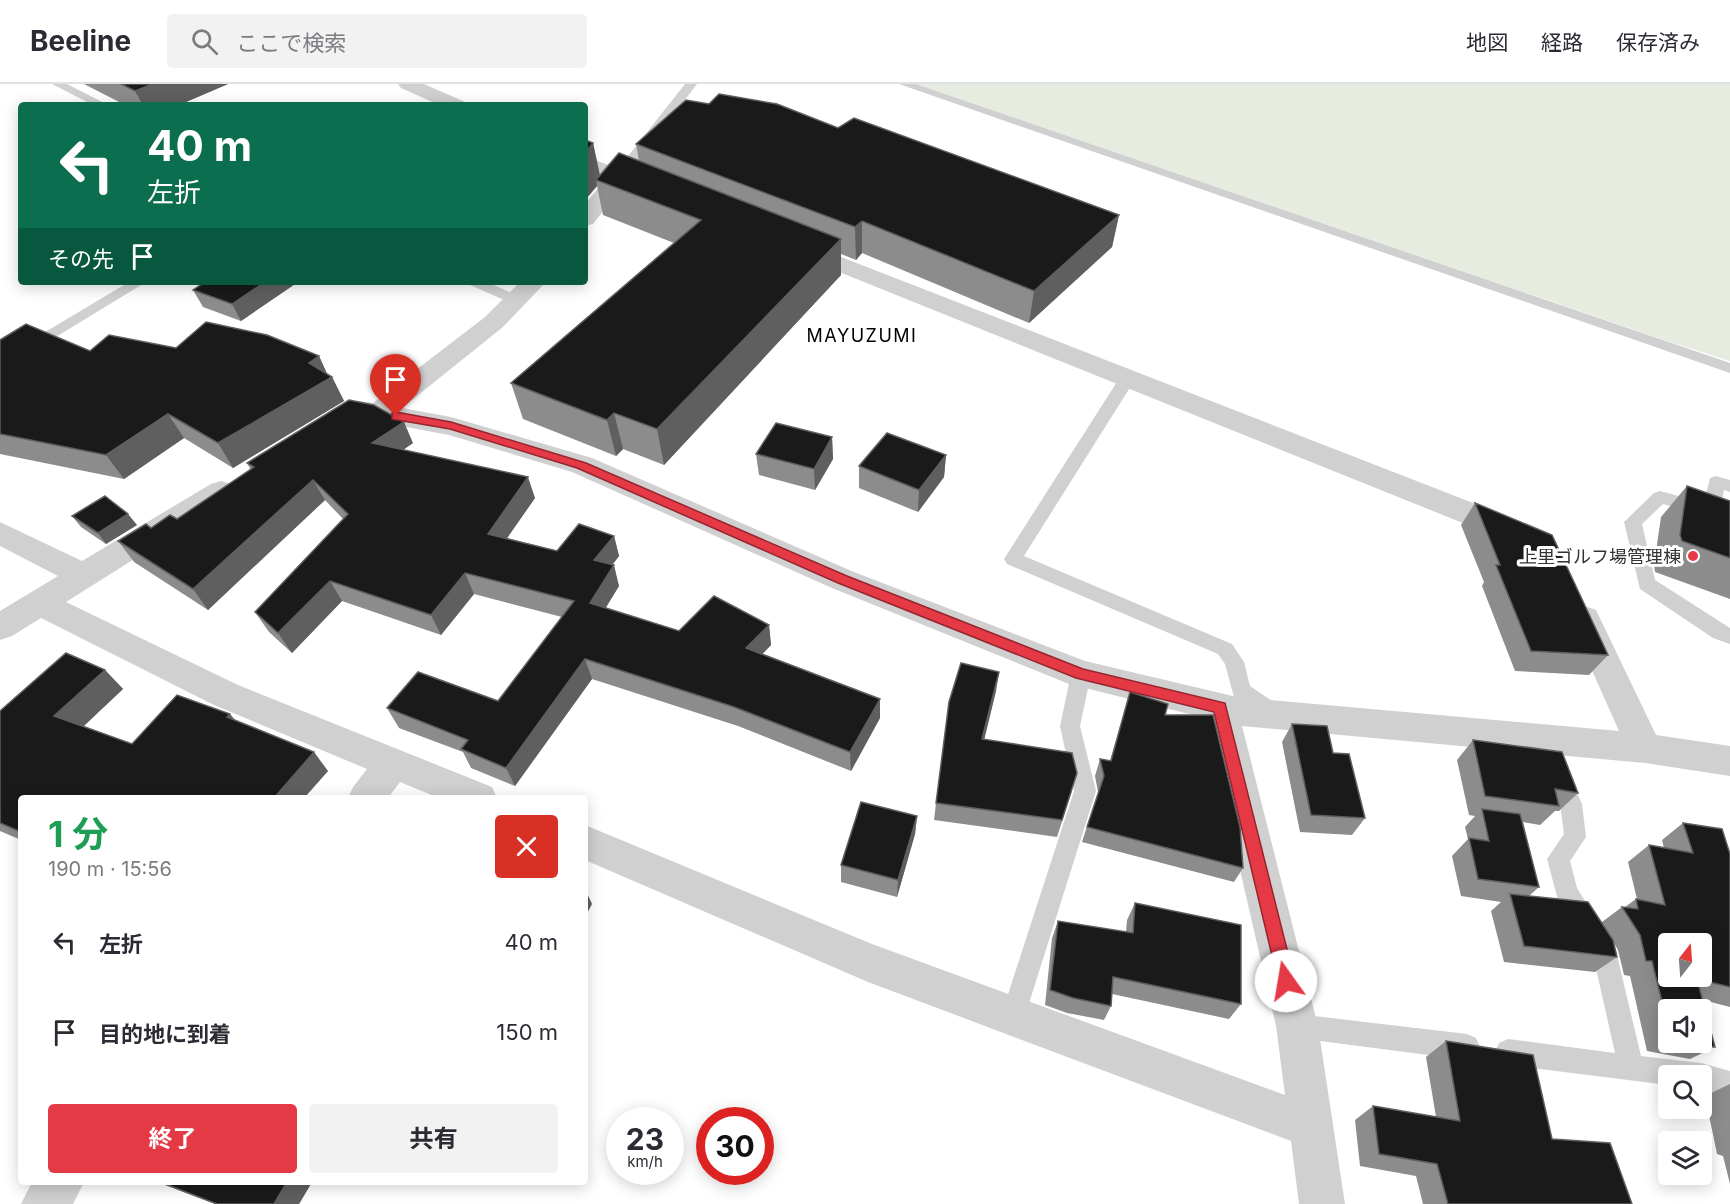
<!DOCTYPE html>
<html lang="ja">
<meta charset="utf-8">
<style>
:root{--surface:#fff;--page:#f2f2f3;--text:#2b2b33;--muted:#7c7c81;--line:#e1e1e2;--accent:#e63946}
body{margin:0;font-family:Inter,"Noto Sans JP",sans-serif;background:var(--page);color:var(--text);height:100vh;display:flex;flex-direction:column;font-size:22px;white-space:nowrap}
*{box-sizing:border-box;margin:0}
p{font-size:20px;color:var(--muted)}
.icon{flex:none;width:33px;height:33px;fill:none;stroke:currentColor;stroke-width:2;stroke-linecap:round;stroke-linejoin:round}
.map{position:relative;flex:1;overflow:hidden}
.panel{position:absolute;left:18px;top:711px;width:570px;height:390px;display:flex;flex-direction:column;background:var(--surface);border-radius:6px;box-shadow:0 3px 15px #0003}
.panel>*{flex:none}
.guide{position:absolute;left:18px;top:18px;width:570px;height:183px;border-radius:6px;box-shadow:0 3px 15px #0003;background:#0b6e4f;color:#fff;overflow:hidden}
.needle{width:39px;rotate:17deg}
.controls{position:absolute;left:1658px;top:849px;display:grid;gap:12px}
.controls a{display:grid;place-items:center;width:54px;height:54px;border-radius:6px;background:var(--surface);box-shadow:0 3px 15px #0003;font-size:30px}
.speed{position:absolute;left:606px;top:1023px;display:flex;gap:12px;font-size:30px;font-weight:700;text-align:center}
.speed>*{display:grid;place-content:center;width:78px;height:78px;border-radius:50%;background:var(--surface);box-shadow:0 3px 15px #0003;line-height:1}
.speed small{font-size:15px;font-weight:400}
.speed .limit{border:9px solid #d22;background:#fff;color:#111}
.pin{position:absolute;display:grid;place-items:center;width:51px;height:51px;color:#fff;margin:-62px -26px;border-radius:50% 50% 50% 0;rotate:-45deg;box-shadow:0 0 6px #0007}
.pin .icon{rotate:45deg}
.me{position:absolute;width:66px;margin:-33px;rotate:347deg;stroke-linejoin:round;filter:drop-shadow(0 0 4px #0008)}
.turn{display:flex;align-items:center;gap:21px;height:126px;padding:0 30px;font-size:27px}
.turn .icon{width:78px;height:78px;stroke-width:2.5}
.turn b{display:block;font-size:42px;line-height:51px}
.then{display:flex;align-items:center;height:57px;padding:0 30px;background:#0003;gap:12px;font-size:22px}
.round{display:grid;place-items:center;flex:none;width:63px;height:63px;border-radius:6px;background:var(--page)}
.headline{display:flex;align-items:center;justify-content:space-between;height:102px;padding:0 30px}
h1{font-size:36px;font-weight:700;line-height:45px;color:#1e9e55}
.button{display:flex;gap:12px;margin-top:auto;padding:12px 30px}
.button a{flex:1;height:69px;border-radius:6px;background:var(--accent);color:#fff;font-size:24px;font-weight:700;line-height:69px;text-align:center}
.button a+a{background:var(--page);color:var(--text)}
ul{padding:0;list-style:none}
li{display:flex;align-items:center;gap:18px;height:90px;padding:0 30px}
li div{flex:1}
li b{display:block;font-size:22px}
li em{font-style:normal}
header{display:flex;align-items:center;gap:36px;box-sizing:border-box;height:84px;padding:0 30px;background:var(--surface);border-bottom:2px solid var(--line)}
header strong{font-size:28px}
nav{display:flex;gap:33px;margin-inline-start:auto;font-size:21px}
.search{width:420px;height:54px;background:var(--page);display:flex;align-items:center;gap:15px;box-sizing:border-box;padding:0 21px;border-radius:6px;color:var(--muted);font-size:22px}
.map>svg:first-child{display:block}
.green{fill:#e6ecdf}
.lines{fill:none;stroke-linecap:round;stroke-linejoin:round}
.service{fill:#d0d0d0;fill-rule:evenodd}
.minor{fill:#d0d0d0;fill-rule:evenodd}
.wall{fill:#8c8c8c;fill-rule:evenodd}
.shaded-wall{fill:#5f5f5f}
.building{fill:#1a1a1a;stroke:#5f5f5f;stroke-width:1.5;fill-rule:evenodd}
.route{fill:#e63946;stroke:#96252e;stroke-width:1.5}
.poi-dot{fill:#e63946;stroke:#fff;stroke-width:2}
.labels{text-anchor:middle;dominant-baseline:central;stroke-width:6;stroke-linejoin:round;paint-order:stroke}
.far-quarter-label{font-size:18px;letter-spacing:1.5px;fill:#000;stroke:#fff}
.poi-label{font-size:18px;fill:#333;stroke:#fff;text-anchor:end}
</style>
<header>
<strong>Beeline</strong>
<div class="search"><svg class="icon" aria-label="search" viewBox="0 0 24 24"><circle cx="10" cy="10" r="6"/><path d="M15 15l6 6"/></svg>ここで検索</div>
<nav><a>地図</a><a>経路</a><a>保存済み</a></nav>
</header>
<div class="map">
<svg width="1730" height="1120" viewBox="0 0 1730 1120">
<rect width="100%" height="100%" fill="#fff"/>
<!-- green -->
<polygon class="green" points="916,0 1730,0 1730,277 1667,257"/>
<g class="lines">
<!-- service -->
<g class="service">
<polygon points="52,0 67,0 108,21 93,21"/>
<polygon points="685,0 697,0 624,96 614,96 613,93 614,90"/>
<polygon points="899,0 916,0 1730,279 1730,289"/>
<polygon points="129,198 146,198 0,287 0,275"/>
<polygon points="468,198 487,198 521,213 523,216 521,219 511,219 470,201"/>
<path d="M1128 289 1136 294 1024 472 1232 560 1244 578 1250 602 1281 623 1284 629 1281 635C1265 640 1247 622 1234 613L1225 580 1218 570 1007 480 1004 475 1122 290Z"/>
<polygon points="1716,392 1730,396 1730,408 1724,406 1721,423 1730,426 1730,438 1663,420 1642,440 1655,496 1730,544 1730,560 1713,554 1640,505 1624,438 1654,409 1660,407 1704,419 1710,394"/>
<polygon points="1081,582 1088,584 1091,590 1080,642 1096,707 1025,932 1022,941 1013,944 1004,941 1001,932 1074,707 1060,642 1071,590 1074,584"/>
<polygon points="1559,684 1567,686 1582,720 1586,753 1570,777 1577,804 1616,867 1641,972 1701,979 1730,987 1730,1013 1701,1005 1701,992 1668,992 1668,1001 1508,981 1499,977 1495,968 1499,959 1508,955 1615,969 1593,871 1558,816 1547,775 1564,750 1560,720 1548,693 1551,686"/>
<polygon points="1297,930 1467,950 1476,954 1480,963 1476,972 1467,976 1297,954 1288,951 1285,942 1288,933"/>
</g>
<!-- minor -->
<g class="minor">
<polygon points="398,0 424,0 463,17 466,21 439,21 401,4"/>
<polygon points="585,72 654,99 657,104 654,109 646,111 623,102 593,140 585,142 585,120 606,95 585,86"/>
<polygon points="800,157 1522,438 1526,446 1522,454 1511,457 1500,454 792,169 788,164 792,159"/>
<path d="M520 198H546L503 243 402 324 451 333 592 374 854 488 1085 577 1237 613 1619 647 1569 535 1574 526 1585 522 1596 526 1656 651 1730 662V692L1645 679 1242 642 1318 942 1345 1120H1299L1291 1057 868 898 585 776V741L872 860 1285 1011 1276 942 1205 634 1069 600 832 504 572 388 449 351 358 334 349 337 339 334 335 328C344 314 358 317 373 319L485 233Z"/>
<polygon points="221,397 231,400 236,407 231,414 66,518 238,601 492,703 497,714 439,714 400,698 388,714 348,714 353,703 367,685 214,621 41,534 12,552 0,556 0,527 58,492 0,462 0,438 82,477 211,400"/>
<polygon points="32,1098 84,1098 73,1120 21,1120"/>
</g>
</g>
<!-- wall -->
<g class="wall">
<polygon points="84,0 228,0 179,21 125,21"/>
<polygon points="838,44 1119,131 1112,163 1029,239 862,169 856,176 841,170 841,191 664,381 623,365 616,372 523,335 511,299 674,159 603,131 597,102 585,116 593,59 600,91 639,77 636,60"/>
<polygon points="205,198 298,198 241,237 203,223 193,206"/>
<polygon points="0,256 90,267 176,264 319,272 327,290 332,293 344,317 233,384 184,354 124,395 0,370"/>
<polygon points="832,353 833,375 815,406 759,391 756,370"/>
<polygon points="413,359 403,366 535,414 507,454 557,467 614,452 619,472 612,481 619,502 605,524 679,547 769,541 771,561 762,570 880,634 851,687 738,642 592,595 515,702 471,684 463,668 399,644 387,624 498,617 562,533 474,510 441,551 342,517 292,569 269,548 255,528 343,435 325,416 208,526 134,478 118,457 177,435 251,386 247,379"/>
<polygon points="946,371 944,393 918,428 859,404 859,382"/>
<polygon points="1687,402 1730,417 1730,515 1655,488 1654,481 1661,433"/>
<polygon points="1475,419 1608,571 1589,591 1515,587 1482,502 1484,498 1461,441"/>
<polygon points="72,432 137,441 106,460 81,443"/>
<polygon points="105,586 123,605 84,642 132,660 235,636 328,687 304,714 21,714 21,756 0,747 0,627"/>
<polygon points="996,607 984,655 1072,707 1057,753 934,736 936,719"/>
<polygon points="1130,608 1165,631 1243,784 1234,798 1082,758 1098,708 1095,692 1100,675 1110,677"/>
<polygon points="1292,640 1333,669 1365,734 1352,751 1300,748 1282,658"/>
<path d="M1473 656 1578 709 1559 727H1555L1540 741 1523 738 1539 803 1529 812 1602 838 1622 823H1625L1636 815H1637L1628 778 1649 761 1664 764 1662 756 1683 739 1730 770V923L1703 916 1715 963 1690 975 1647 967 1630 892 1624 891 1618 866 1614 859 1617 873 1595 888 1504 878 1491 827 1501 818 1461 812 1452 772 1468 755 1465 743 1475 732 1469 731 1457 676ZM1668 926 1701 958H1668Z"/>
<polygon points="917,732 915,750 897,813 841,798 841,781"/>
<polygon points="1135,819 1241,920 1229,935 1112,910 1111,922 1104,936 1067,929 1045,921 1052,854 1058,837 1126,848 1127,836"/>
<polygon points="1446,957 1552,1055 1632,1120 1423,1120 1416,1092 1360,1082 1355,1036 1373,1022 1436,1033 1426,973"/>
<polygon points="1730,1000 1730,1100 1723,1072 1717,1070 1705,1012"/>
<polygon points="157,1098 312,1098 299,1120 215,1120"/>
</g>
<!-- shaded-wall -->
<g class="shaded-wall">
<polygon points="153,0 228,0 179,21 143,21 135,7"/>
<polygon points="593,59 601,97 596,96 597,102 585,116 585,69"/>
<polygon points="1119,131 1112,163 1029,239 1034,207"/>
<polygon points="862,137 862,169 856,176 855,143"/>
<polygon points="841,155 841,191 664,381 657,345"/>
<polygon points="265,198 298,198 241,237 232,220"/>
<polygon points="319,272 329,294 332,293 344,317 233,384 218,359 309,279"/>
<polygon points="614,329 623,365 616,372 607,336"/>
<polygon points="168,330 184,354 124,395 106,371"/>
<polygon points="404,338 413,359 382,380 372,359"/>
<polygon points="832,353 833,375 815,406 814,385"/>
<polygon points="946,371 944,393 918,428 919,406"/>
<polygon points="528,393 535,414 496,470 488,450"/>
<polygon points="313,396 325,416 208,526 193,505"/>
<polygon points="128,430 137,441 106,460 98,449"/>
<polygon points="614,452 619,472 600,497 594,476"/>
<polygon points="614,481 619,502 596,540 590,519"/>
<polygon points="465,489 474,510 441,551 431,531"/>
<polygon points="330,497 342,517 292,569 278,549"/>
<polygon points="769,541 771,561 749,584 746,564"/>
<polygon points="585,575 592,595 515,702 506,684"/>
<polygon points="105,586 123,605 74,651 54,632"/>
<polygon points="999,588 996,607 980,673 982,655"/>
<polygon points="880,615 880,634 851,687 850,668"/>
<polygon points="230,630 246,649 227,633"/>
<polygon points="314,668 328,687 304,714 274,714"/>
<polygon points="917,732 915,750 897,813 898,796"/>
<polygon points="585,805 592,820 585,833"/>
<polygon points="287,1098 312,1098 299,1120 274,1120"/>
</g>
<!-- building -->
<g class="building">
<polygon points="121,0 153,0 135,7"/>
<polygon points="719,10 777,20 838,44 854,34 1119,131 1034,207 862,137 855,143 636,60 686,16 709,20"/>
<polygon points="585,56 593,59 585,69"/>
<polygon points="619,69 841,155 657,345 614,329 607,336 511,299 701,136 596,96"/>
<polygon points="205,198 265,198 232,220 193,206"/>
<polygon points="206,238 267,251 319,272 309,279 332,293 218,359 168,330 106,371 0,350 0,256 26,240 90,267 109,251 176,264"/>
<polygon points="349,316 374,321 404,338 372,359 528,393 488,450 557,467 579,440 614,452 594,476 614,481 590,519 679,547 714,512 769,541 746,564 880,615 850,668 734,623 585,575 506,684 461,665 468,656 387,624 418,588 498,617 574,517 465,489 431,531 330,497 278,549 255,528 348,430 313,396 193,505 118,457 146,440 151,444 170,431 177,435 254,383 247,379"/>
<polygon points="776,339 832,353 814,385 756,370"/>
<polygon points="887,349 946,371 919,406 859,382"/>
<polygon points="1687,402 1730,417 1730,474 1682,457 1680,451"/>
<polygon points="105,412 128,430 98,449 72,432"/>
<polygon points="1475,419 1552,451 1608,571 1531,567 1496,481 1500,481"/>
<polygon points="66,569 105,586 54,632 132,660 177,611 230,630 227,633 314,668 274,714 21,714 21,748 0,739 0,627"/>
<polygon points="961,579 999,588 982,655 1072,669 1077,689 1062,736 936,719 949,618"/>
<polygon points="1130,608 1168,620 1165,631 1213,631 1240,743 1243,784 1087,743 1104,692 1100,675 1111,677"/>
<polygon points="1292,640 1327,642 1333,669 1349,670 1365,734 1311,731"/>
<polygon points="1473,656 1562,668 1578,709 1555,705 1559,722 1485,712"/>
<polygon points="861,718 917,732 898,796 841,781"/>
<polygon points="1482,725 1520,730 1539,803 1478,795 1469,754 1489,757"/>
<path d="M1683 739 1722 745 1730 770V903L1697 895 1715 963 1694 958H1701V926H1668V942L1652 877H1646L1640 851 1622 823 1638 825 1636 815 1665 821 1649 761 1693 769ZM1668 860H1701V892H1668Z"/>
<polygon points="1510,810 1588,818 1613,856 1617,873 1524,862"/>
<polygon points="1135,819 1241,841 1241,920 1113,893 1111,922 1073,914 1050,906 1058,837 1133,849"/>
<polygon points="1446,957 1533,971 1552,1055 1610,1059 1632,1120 1448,1120 1437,1080 1379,1070 1373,1022 1460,1037"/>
<polygon points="160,1098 287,1098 274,1120 217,1120"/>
</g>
<!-- route -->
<polygon class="route" points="396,328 451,338 586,379 847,492 1083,585 1225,619 1295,897 1292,903 1286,905 1280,903 1278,897 1214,628 1076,594 838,499 577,384 450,345 392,335 392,329"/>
<!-- markers -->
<circle class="poi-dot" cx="1693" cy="472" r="6"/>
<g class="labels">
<!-- far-quarter labels -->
<g class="far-quarter-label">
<text x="862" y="251">MAYUZUMI</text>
</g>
<!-- poi labels -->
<g class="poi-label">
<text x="1681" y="472">上里ゴルフ場管理棟</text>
</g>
</g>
</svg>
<div class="controls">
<a><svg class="needle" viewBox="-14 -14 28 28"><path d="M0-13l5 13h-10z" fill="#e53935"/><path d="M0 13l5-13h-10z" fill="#7c7c81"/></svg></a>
<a><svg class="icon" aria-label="sound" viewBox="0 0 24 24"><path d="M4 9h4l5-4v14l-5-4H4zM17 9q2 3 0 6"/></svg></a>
<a><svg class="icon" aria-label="search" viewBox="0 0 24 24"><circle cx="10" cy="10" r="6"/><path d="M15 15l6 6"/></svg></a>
<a><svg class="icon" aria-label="layers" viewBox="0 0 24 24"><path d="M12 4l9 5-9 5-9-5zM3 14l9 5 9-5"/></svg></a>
</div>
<div class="speed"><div>23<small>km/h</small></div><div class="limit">30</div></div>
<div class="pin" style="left:396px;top:332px;background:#d93025"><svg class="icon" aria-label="arrive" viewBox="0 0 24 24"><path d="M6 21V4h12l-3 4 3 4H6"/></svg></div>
<svg class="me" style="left:1286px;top:897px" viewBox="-20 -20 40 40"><circle r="19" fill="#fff"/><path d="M0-13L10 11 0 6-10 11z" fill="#e63946"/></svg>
<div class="guide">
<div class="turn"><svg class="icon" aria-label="left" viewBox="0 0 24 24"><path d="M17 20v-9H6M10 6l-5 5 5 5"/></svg><div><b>40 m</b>左折</div></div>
<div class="then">その先<svg class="icon" aria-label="arrive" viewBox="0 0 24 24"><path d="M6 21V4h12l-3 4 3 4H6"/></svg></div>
</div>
<section class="panel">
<div class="headline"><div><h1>1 分</h1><p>190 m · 15:56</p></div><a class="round" style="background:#d93025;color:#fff"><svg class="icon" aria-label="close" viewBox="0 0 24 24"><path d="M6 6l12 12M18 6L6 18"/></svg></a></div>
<ul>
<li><svg class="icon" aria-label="left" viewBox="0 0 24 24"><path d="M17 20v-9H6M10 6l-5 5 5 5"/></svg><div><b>左折</b></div><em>40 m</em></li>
<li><svg class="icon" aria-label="arrive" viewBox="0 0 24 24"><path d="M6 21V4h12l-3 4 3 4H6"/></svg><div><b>目的地に到着</b></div><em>150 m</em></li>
</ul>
<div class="button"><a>終了</a><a>共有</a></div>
</section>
</div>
